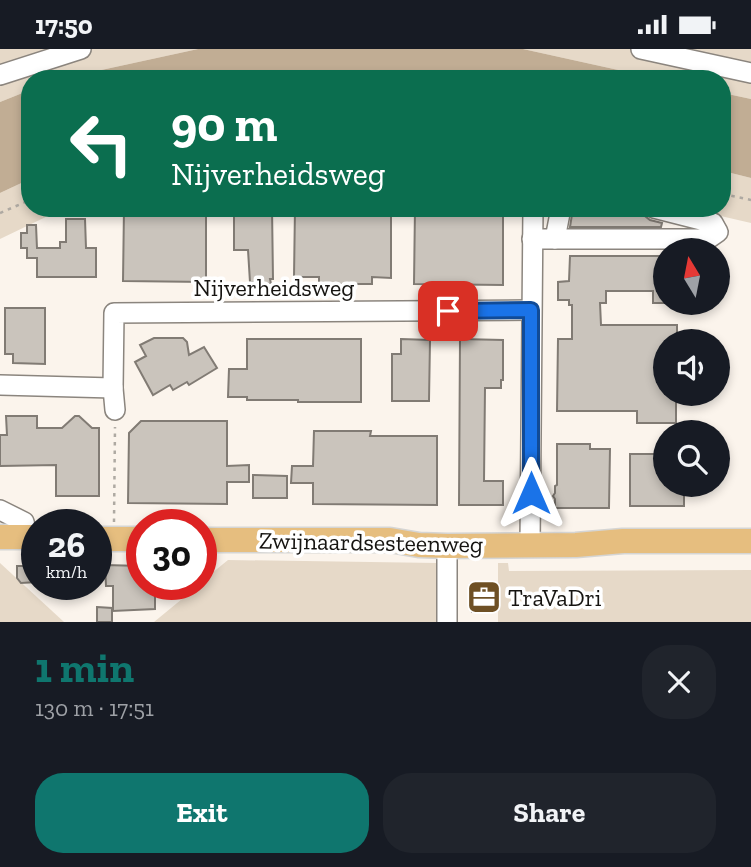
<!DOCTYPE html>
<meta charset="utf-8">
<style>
:root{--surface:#171b24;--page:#20242c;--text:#f1f3f6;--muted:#9ea1a6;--accent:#0f766e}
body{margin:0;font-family:"Zilla Slab",serif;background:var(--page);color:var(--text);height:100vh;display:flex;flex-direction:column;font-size:26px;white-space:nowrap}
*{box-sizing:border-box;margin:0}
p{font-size:23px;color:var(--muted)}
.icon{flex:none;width:38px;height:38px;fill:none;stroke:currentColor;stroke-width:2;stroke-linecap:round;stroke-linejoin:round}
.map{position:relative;height:573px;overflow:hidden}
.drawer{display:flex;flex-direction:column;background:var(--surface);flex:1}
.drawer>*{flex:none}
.hud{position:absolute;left:21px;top:21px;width:710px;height:147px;border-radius:28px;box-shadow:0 4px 10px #0003;background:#0b6e4f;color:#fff;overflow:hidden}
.needle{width:46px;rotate:350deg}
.fabs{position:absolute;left:653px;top:189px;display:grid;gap:14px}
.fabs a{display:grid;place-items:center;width:77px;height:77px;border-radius:50%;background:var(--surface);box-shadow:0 4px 10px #0003;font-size:35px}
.speed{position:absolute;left:21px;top:460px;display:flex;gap:14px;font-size:35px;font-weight:700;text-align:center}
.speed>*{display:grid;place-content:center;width:91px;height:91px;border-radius:50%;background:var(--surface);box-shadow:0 4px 10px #0003;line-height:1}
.speed small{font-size:18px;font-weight:400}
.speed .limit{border:10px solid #d22;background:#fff;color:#111}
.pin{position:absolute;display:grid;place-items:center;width:60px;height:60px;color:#fff;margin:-30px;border-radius:14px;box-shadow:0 4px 10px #0006}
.me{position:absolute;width:77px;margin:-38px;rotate:0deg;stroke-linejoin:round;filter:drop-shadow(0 0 5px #0008)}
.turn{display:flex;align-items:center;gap:24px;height:147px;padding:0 35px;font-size:32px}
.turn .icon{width:91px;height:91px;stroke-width:2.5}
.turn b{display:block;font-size:49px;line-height:60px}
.round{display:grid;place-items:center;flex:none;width:74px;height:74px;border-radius:28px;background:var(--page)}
.overview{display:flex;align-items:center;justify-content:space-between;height:119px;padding:0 35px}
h1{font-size:42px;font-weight:700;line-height:52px;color:var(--accent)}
.cta{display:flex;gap:14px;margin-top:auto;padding:14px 35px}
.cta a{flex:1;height:80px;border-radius:28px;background:var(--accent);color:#fff;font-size:28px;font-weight:700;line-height:80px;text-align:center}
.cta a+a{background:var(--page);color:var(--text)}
.status{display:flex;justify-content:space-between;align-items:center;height:49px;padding:0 35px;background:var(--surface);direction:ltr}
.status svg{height:19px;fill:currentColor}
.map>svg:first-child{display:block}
.green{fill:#e6d9c8}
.water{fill:#c1ad94}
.building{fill:#cac4bc;stroke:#817b74;stroke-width:2}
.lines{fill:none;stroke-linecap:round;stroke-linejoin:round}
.minor-casing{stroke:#8b857e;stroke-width:22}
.major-casing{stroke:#d5d5d4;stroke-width:27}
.path{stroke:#aea9a2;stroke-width:2.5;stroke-dasharray:3.5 5;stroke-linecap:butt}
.minor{stroke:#fff;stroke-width:19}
.major{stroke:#e6be7f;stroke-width:24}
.route-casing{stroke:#114b97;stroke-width:18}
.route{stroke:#1a73e8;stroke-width:12}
.labels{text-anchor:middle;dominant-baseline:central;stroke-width:7;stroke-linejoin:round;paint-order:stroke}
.street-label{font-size:24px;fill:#161411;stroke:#fff}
.poi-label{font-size:24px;fill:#161411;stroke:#fff;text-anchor:start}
</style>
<div class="status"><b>17:50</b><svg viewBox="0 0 49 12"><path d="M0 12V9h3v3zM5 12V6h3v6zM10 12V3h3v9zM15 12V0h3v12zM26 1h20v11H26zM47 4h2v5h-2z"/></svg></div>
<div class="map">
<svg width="751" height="573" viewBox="0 0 751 573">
<rect width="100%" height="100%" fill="#fbf4ec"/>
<!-- green -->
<g class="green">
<polygon points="0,0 198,0 60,30 30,30 30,41 0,53"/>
<polygon points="523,0 751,0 751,50 723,44 723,30 659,30"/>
<polygon points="723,122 751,129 751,174 686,159 723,159"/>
<polygon points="30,130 30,159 70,159 54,164 0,190 0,144"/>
<polygon points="228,511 437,514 436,573 154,573 199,536 201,536 201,533"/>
<polygon points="0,514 64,573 0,573"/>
<polygon points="498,514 508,514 509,522 751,521 751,573 498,573"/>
</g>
<!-- water -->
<g class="water">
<polygon points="198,0 523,0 659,30 60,30"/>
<polygon points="30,41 30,130 0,144 0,53"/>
<polygon points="723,44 751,50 751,129 723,122"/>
</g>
<!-- building -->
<g class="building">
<polygon points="124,159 206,159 206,233 123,232"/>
<polygon points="234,159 272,159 273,230 270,230 271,235 250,233 248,201 234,201"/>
<polygon points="295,159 391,159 391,229 372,228 372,235 349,235 345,241 341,235 319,235 319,228 294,228"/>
<polygon points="415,159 503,159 503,236 414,235"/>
<polygon points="573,159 636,159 642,161 645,167 650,171 662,174 661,178 570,178"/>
<polygon points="66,170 85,170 86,199 96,199 96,228 37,228 37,209 27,209 27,199 21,199 21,184 27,184 27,176 36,176 37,199 60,199 60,193 66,193"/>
<polygon points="570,207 665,207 665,254 653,254 653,242 606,242 606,254 600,254 601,276 677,276 677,292 665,292 665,345 676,345 676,374 637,374 637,362 557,362 558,290 572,290 572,256 569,256 569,251 558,251 558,233 569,232"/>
<polygon points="5,259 45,259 45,315 13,314 13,305 5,305"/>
<polygon points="154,289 183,289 187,293 189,306 204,298 217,319 189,336 187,333 173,341 170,336 153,346 135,313 146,307 140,296"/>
<polygon points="247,290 361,290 361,353 298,353 298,351 247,351 247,348 228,348 229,320 247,320"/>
<polygon points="401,290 430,291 429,352 392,352 392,305 401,305"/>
<polygon points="460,290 503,291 503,331 501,331 501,339 485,339 484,432 503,432 503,456 459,456"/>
<polygon points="6,367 37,367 37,379 62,379 75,367 79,367 92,379 99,379 99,447 56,447 56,416 0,417 0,386 7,386"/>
<polygon points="141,372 227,372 227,417 249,416 249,433 227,433 227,455 128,454 129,384"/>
<polygon points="314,382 371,382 370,387 437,387 437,456 313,455 313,434 291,434 292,417 313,417"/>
<polygon points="557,395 590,395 590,400 610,400 609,459 555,459 555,450 553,447 555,444 555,437 557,436"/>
<polygon points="630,405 665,405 665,436 684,436 684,457 630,457"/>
<polygon points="253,426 287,427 287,449 253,449"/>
<polygon points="105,516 142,517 142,536 155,536 155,560 113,562 113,537 106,537"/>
<polygon points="17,517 37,517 37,533 21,534 17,529"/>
<polygon points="472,535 490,535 490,560 488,560 489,563 472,563 472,556 470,556"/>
<polygon points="97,558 112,559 112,573 97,573"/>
</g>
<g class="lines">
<!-- minor casing -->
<g class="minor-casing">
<g id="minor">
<polyline points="641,0 751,24"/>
<polyline points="0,26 81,0"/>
<polyline points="532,190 708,190 718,183 713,174 654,159"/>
<polyline points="555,190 561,159"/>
<polyline points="0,336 113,339"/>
<polyline points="115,361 113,339 114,264 531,261"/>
<polyline points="0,461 24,473 28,488"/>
<polyline points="530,496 533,159"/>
<polyline points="447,573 447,497"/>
</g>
</g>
<!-- major casing -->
<g class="major-casing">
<g id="major">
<polyline points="0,488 37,488"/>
<polyline points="96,490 142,490"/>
<polyline points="201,491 390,491 419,496 447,497 576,496 623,492 751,492"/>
</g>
</g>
<!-- path -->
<g class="path">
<polyline points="723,145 751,151"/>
<polyline points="0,164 30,151"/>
<polyline points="114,473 115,378"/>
</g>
<!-- minor -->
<use href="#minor" class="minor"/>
<!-- major -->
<use href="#major" class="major"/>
</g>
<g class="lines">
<!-- route casing -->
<g class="route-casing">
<polyline id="route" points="448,262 531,261 531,444"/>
</g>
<!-- route -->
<use href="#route" class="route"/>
</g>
<!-- icons -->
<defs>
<g id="office-square" transform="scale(1.75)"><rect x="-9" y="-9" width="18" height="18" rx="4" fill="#6e5025" stroke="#fff"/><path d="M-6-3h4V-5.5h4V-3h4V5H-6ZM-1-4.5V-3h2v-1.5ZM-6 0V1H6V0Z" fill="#fff"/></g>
</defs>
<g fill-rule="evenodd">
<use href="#office-square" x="484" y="548"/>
</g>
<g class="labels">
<!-- street labels -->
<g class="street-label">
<text x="274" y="238">Nijverheidsweg</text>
<text transform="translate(371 493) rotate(1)">Zwijnaardsesteenweg</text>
</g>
<!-- poi labels -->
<g class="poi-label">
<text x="508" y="548">TraVaDri</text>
</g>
</g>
</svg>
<div class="fabs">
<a><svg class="needle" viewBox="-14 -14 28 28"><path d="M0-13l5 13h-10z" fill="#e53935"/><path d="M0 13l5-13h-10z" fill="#9ea1a6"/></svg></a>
<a><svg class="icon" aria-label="sound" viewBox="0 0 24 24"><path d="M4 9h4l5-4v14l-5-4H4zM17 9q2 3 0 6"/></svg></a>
<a><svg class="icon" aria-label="search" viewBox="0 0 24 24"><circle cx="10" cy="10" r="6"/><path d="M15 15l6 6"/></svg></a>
</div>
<div class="speed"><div>26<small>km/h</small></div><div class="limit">30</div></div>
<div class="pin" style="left:448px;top:262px;background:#d93025"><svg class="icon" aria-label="arrive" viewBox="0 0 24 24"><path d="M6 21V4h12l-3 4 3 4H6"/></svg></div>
<svg class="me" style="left:531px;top:444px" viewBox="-20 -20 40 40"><path d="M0-17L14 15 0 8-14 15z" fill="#1a73e8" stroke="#fff" stroke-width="4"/></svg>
<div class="hud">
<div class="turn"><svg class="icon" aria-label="left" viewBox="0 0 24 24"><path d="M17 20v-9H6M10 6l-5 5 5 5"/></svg><div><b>90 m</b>Nijverheidsweg</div></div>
</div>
</div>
<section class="drawer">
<div class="overview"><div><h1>1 min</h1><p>130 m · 17:51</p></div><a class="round"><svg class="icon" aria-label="close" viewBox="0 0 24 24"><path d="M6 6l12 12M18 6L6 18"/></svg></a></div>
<div class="cta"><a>Exit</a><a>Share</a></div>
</section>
